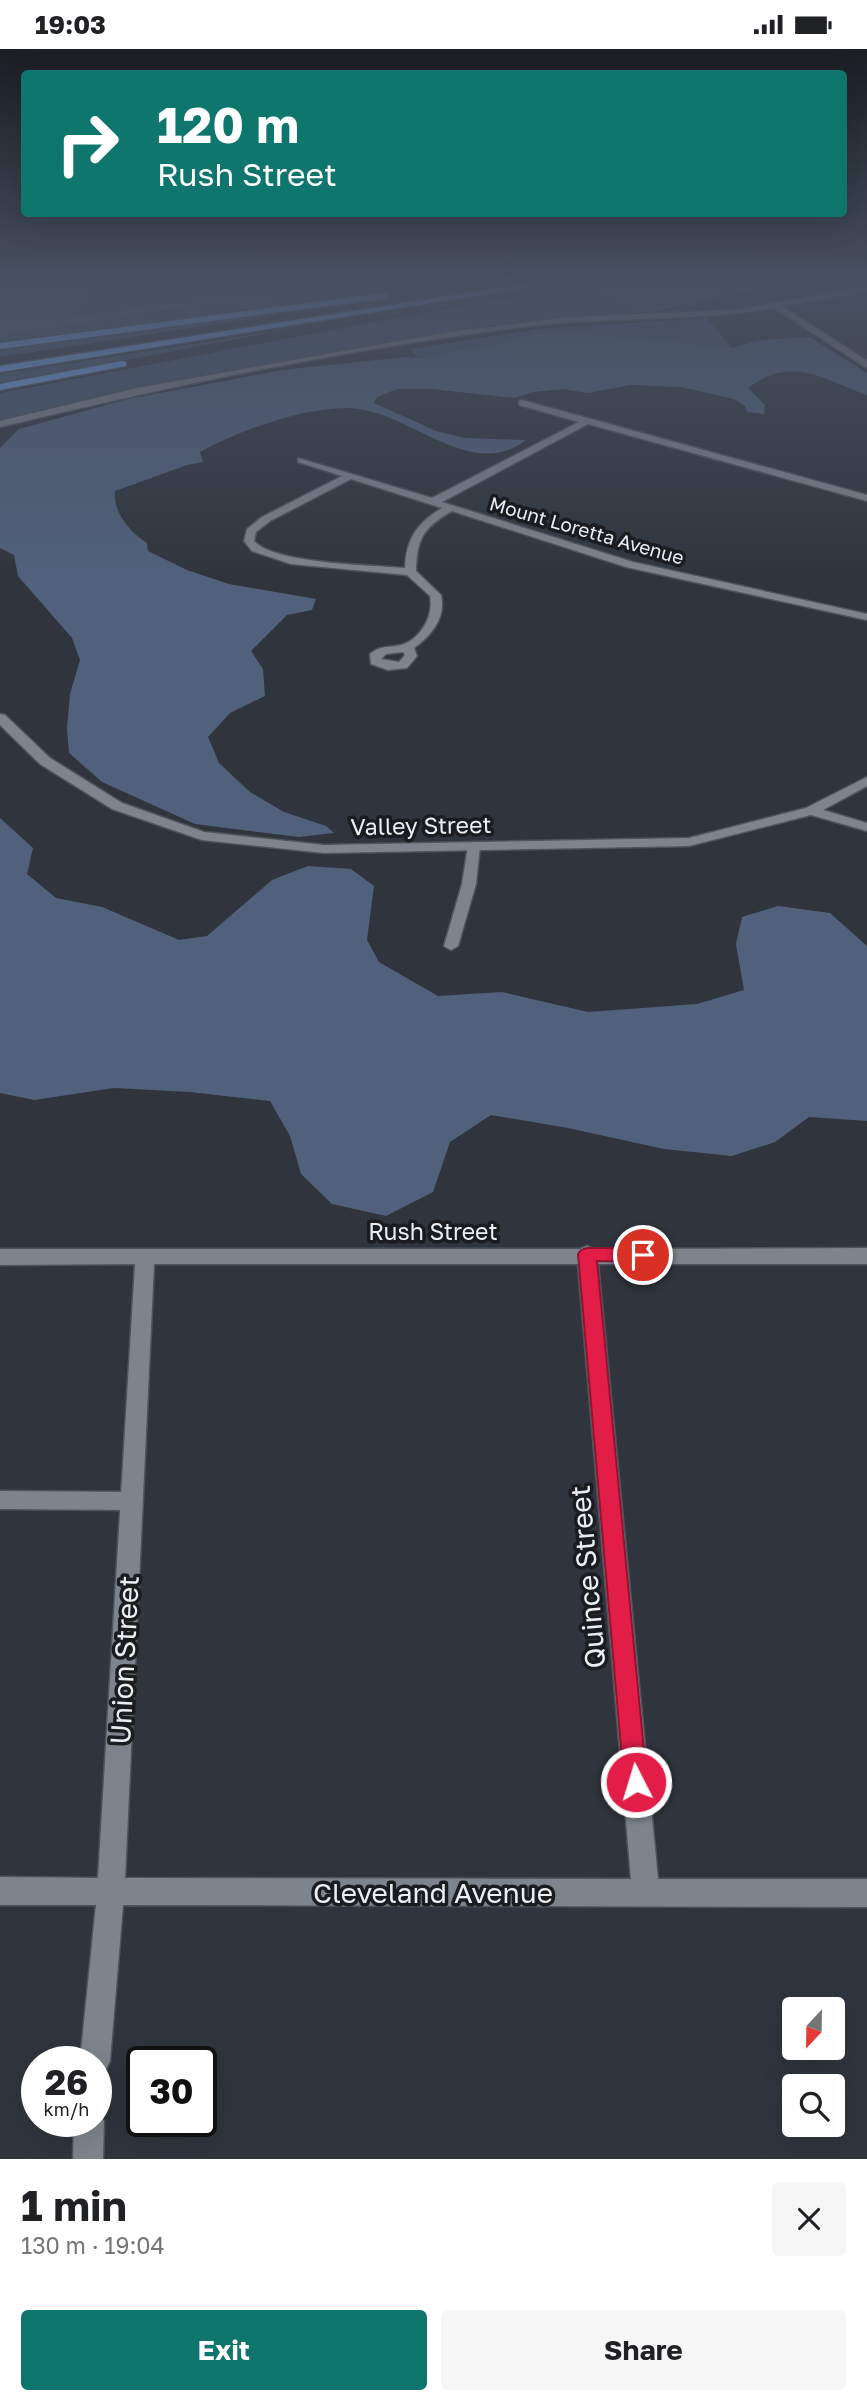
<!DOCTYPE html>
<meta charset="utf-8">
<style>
:root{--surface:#fff;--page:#f6f6f6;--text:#202124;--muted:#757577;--accent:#0f766e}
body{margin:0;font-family:"Golos Text",sans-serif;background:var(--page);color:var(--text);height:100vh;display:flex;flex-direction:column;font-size:26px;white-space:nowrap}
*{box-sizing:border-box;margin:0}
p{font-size:23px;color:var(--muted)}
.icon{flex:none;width:38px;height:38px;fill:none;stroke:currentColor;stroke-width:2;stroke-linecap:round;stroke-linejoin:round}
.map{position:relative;height:2110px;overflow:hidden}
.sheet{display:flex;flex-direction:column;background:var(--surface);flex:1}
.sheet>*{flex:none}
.top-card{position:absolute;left:21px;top:21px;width:826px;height:147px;border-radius:7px;box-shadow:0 7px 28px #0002;background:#0f766e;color:#fff;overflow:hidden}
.needle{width:46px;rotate:202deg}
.tools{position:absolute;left:782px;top:1948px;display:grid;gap:14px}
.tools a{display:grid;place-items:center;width:63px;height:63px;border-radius:7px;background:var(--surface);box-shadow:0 7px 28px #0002;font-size:35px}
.speed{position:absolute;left:21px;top:1997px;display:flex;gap:14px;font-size:35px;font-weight:700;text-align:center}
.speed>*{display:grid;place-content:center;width:91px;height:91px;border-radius:50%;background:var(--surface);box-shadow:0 7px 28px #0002;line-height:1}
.speed small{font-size:18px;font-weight:400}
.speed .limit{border:4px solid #111;border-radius:10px;background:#fff;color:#111}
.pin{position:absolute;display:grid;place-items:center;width:60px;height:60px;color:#fff;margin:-30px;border:4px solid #fff;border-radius:50%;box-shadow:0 2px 7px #0007}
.me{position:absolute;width:77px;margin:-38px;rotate:355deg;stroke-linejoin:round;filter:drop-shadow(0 0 5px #0008)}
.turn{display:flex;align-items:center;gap:24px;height:147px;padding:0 21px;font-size:32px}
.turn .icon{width:91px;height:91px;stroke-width:2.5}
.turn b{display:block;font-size:49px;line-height:60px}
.round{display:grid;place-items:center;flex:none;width:74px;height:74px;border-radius:7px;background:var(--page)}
.head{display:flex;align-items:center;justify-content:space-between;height:119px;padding:0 21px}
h1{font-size:42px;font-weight:700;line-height:52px}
.cta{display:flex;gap:14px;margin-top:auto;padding:14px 21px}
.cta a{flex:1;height:80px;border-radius:7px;background:var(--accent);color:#fff;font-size:28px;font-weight:700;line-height:80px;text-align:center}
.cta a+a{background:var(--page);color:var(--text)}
.status{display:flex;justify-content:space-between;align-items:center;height:49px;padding:0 35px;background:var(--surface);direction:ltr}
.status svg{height:19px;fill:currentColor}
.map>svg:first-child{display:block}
.green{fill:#45556d}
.forest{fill:#51617b}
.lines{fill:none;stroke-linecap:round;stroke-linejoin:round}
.lane-casing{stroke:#4f535a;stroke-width:3}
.street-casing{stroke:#4f535a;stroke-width:3}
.highway-casing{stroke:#4f535a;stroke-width:3}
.lane{fill:#7e848d;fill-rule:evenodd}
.street{fill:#7e848d;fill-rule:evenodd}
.highway{fill:#78aafa;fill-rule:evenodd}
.route{fill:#e11d48;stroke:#92132f;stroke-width:2}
.labels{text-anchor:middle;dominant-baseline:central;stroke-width:7;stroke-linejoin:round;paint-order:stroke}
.far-street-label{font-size:19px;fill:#ebeef3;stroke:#1a1c20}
.street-label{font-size:23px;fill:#ebeef3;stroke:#1a1c20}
.near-street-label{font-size:28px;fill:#ebeef3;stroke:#1a1c20}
</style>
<div class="status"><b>19:03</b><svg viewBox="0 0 49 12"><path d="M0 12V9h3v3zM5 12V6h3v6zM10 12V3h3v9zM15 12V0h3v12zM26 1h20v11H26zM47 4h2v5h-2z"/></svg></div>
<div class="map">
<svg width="867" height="2110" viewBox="0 0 867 2110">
<rect width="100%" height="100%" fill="#30353d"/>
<!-- green -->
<g class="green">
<polygon points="64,234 359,234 139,258 50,271"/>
<polygon points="593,234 625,234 599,239 598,245 651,263 513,273 419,288 119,343 0,371 0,344 385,271"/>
<path d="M419 238 0 294V286L17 282C150 263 284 247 419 238Z"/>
<polygon points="342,256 0,308 0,301 41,293"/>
<polygon points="707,269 742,312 427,319 410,300 539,280"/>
<polygon points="294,279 0,335 0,325"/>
</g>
<!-- forest -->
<g class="forest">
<polygon points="0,234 112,234 53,271 139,258 359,234 451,234 167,261 0,286"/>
<polygon points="625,234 783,234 651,263 598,246 598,239"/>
<path d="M577 284 731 299 761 291 810 288 867 324V346C822 330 793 306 748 339L765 356 764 365 747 363 745 357 734 350 681 338 631 336 587 344 563 340 533 343 515 349 431 340H397L377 348 374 354 436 382 465 389 526 391C471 434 409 361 350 359 304 358 240 381 200 403L203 413 187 416 115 442C113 464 130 483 147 494L148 502 187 521 229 535 316 550 312 561 287 566 251 602 263 620 265 647 230 664 208 688 219 714 250 743 284 763 326 777 334 784 299 788 195 775 102 733 69 704 67 680 70 645 80 611 72 589 18 527 14 506 0 499V399L19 380 128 350 282 321 405 308 432 310 457 301 478 300 535 285Z"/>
<polygon points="0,769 33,799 27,825 56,849 102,858 179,891 207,887 272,831 308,817 351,820 374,837 367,891 379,913 438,947 502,943 588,963 697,955 744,941 736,895 742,868 778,857 830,864 867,897 867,1072 809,1068 775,1093 732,1107 664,1100 568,1079 491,1066 450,1093 433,1143 386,1167 332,1155 301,1125 290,1087 270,1052 190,1043 114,1039 34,1051 0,1044"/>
</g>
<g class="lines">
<!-- lane casing -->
<g class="lane-casing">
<g id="lane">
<polygon points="474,793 480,797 476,835 458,897 451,901 444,897 462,835 468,797"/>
<polygon points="0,1442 132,1443 139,1446 142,1452 139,1458 132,1461 0,1460"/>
</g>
</g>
<!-- street casing -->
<g class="street-casing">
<g id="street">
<path d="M867 238V242L782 257 867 312V319L774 259C694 273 612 267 531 277 352 299 175 336 0 378V372L137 339 449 283 570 268 735 261Z"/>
<path d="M522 351 867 446V452L588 375 442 453 633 513 867 565V571L626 518 452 462C423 479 417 489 416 522L441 546C446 569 432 586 414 599L417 607 407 619 388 621 371 615 370 605C380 596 389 599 401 596 421 590 434 566 430 547L407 526 291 515 252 502 244 492 247 480 262 468 342 427 298 413V409L432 449 579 373 519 356V352ZM351 430 442 459C417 474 406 490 405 519 372 516 275 515 254 492L256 483 270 472ZM403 603 405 606 399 613 381 610 386 605Z"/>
<polygon points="0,665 5,666 50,709 122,754 204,783 324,796 689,789 806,759 867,728 867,737 823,761 867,774 867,782 811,766 689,797 324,804 202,791 112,760 40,715 0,676"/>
<path d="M587 1197 594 1200 867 1199V1215H598L658 1830H867V1858L123 1856 110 2012 105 2022 96 2026V2012H80L96 1856H0V1828L98 1829 135 1215 0 1216V1200H580ZM154 1215H578L631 1830 125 1829Z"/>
<polygon points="96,2060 104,2072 103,2110 73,2110 74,2072 96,2072"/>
</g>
</g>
<!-- highway casing -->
<g class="highway-casing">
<g id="highway">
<polygon points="533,234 556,234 0,323 0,317"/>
<polygon points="385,244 388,245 388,249 0,300 0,294"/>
<polygon points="122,312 126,313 126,317 0,341 0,335"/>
</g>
</g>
<!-- lane -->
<use href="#lane" class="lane"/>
<!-- street -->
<use href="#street" class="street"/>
<!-- highway -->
<use href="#highway" class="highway"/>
</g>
<!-- sky -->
<linearGradient id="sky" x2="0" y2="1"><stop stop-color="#1a1d22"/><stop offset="0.44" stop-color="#485162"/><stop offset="1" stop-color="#485162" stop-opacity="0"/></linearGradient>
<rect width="867" height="530" fill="url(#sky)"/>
<!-- route -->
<polygon class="route" points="587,1199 643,1199 649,1201 652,1206 649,1211 643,1213 597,1212 647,1733 644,1742 636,1745 627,1742 624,1733 578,1205 581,1201"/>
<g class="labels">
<!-- far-street labels -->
<g class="far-street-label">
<text transform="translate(587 481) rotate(16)">Mount Loretta Avenue</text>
</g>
<!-- street labels -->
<g class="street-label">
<text transform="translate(421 776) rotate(-1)">Valley Street</text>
<text x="433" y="1182">Rush Street</text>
</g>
<!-- near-street labels -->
<g class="near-street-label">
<text transform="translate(587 1528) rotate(-95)">Quince Street</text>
<text transform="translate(124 1611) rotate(-87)">Union Street</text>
<text x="433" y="1843">Cleveland Avenue</text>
</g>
</g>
</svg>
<div class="tools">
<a><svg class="needle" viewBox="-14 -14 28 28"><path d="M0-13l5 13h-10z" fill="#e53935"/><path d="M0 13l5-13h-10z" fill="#757577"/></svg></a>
<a><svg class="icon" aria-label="search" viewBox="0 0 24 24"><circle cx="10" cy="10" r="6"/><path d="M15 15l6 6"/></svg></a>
</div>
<div class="speed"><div>26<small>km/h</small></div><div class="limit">30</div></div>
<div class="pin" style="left:643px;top:1206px;background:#d93025"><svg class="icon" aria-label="arrive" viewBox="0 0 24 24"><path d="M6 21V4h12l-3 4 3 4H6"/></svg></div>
<svg class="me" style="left:636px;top:1733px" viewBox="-20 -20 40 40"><circle r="17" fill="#e11d48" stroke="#fff" stroke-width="3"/><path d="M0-11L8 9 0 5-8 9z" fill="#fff"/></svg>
<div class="top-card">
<div class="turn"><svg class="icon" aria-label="right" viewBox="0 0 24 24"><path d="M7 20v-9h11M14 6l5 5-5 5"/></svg><div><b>120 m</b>Rush Street</div></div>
</div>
</div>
<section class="sheet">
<div class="head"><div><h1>1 min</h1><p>130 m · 19:04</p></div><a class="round"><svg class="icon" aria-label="close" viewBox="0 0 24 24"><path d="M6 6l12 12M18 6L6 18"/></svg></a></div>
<div class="cta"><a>Exit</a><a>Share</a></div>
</section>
